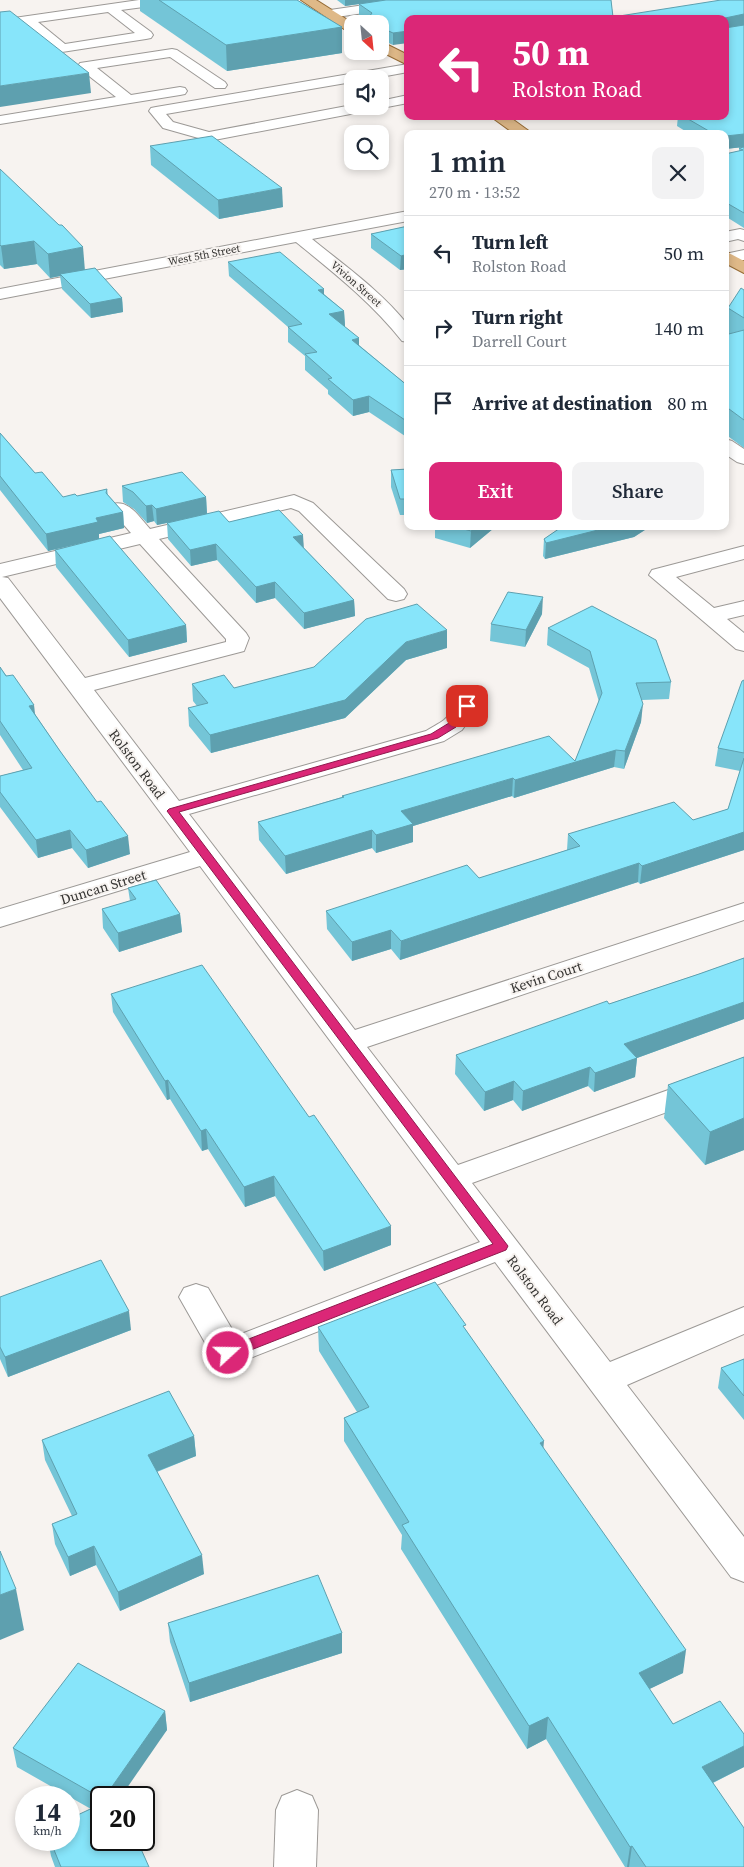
<!DOCTYPE html>
<meta charset="utf-8">
<style>
:root{--surface:#fff;--page:#f2f2f3;--text:#1f2937;--muted:#747a83;--line:#e0e1e3;--accent:#db2777}
body{margin:0;font-family:"Source Serif 4",serif;background:var(--page);color:var(--text);height:100vh;display:flex;flex-direction:column;font-size:19px;white-space:nowrap}
*{box-sizing:border-box;margin:0}
p{font-size:16px;color:var(--muted)}
.icon{flex:none;width:28px;height:28px;fill:none;stroke:currentColor;stroke-width:2;stroke-linecap:round;stroke-linejoin:round}
.map{position:relative;flex:1;overflow:hidden}
.drawer{position:absolute;left:404px;top:130px;width:325px;height:400px;display:flex;flex-direction:column;background:var(--surface);border-radius:10px;box-shadow:0 2px 8px #0003}
.drawer>*{flex:none}
.top-card{position:absolute;left:404px;top:15px;width:325px;height:105px;border-radius:10px;box-shadow:0 2px 8px #0003;background:#db2777;color:#fff;overflow:hidden}
.needle{width:32px;rotate:153deg}
.controls{position:absolute;left:344px;top:15px;display:grid;gap:10px}
.controls a{display:grid;place-items:center;width:45px;height:45px;border-radius:10px;background:var(--surface);box-shadow:0 2px 8px #0003;font-size:25px}
.speed{position:absolute;left:15px;top:1786px;display:flex;gap:10px;font-size:25px;font-weight:700;text-align:center}
.speed>*{display:grid;place-content:center;width:65px;height:65px;border-radius:50%;background:var(--surface);box-shadow:0 2px 8px #0003;line-height:1}
.speed small{font-size:12px;font-weight:400}
.speed .limit{border:2px solid #111;border-radius:8px;background:#fff;color:#111}
.pin{position:absolute;display:grid;place-items:center;width:42px;height:42px;color:#fff;margin:-21px;border-radius:10px;box-shadow:0 2px 8px #0006}
.me{position:absolute;width:55px;margin:-28px;rotate:69deg;stroke-linejoin:round;filter:drop-shadow(0 0 4px #0008)}
.turn{display:flex;align-items:center;gap:18px;height:105px;padding:0 25px;font-size:22px}
.turn .icon{width:65px;height:65px;stroke-width:2.5}
.turn b{display:block;font-size:35px;line-height:42px}
.round{display:grid;place-items:center;flex:none;width:52px;height:52px;border-radius:10px;background:var(--page)}
.summary{display:flex;align-items:center;justify-content:space-between;height:85px;padding:0 25px}
h1{font-size:30px;font-weight:600;line-height:38px}
.button{display:flex;gap:10px;margin-top:auto;padding:10px 25px}
.button a{flex:1;height:58px;border-radius:10px;background:var(--accent);color:#fff;font-size:20px;font-weight:600;line-height:58px;text-align:center}
.button a+a{background:var(--page);color:var(--text)}
ul{padding:0;list-style:none}
li{display:flex;align-items:center;gap:15px;height:75px;padding:0 25px;border-top:1px solid var(--line)}
li div{flex:1}
li b{display:block;font-size:19px}
li em{font-style:normal}
.map>svg:first-child{display:block}
.lines{fill:none;stroke-linecap:round;stroke-linejoin:round}
.minor-casing{stroke:#9c9996;stroke-width:2}
.major-casing{stroke:#966c36;stroke-width:2}
.minor{fill:#fff;fill-rule:evenodd}
.major{fill:#dfb988;fill-rule:evenodd}
.wall{fill:#74c5d7}
.shaded-wall{fill:#5ea0af}
.building{fill:#87e5fa;stroke:#5ea0af}
.route{fill:#db2777;stroke:#8e194d}
.labels{text-anchor:middle;dominant-baseline:central;stroke-width:4;stroke-linejoin:round;paint-order:stroke}
.far-street-label{font-size:11px;fill:#343331;stroke:#f7f3f0}
.street-label{font-size:14px;fill:#343331;stroke:#f7f3f0}
</style>
<div class="map">
<svg width="744" height="1867" viewBox="0 0 744 1867">
<rect width="100%" height="100%" fill="#f7f3f0"/>
<g class="lines">
<!-- minor casing -->
<g class="minor-casing">
<g id="minor">
<path d="M139 0H172L166 4 121 10 151 32 153 35 151 38 146 39 62 52 57 51 24 24 0 28V20ZM108 12 135 33 65 44 38 22Z"/>
<polygon points="399,0 431,0 425,4 330,18 324,14 330,10"/>
<polygon points="172,49 177,50 225,82 227,85 225,88 215,88 170,57 97,68 131,95 180,87 185,88 187,91 185,94 180,95 0,124 0,116 116,97 80,69 78,66 80,63"/>
<polygon points="408,64 408,72 370,79 352,79 352,82 166,114 173,122 209,132 352,105 380,106 380,101 408,95 408,103 209,141 163,128 149,111 151,108 156,107"/>
<path d="M408 211V221L312 239C345 266 381 291 408 325V342L402 341C371 302 334 273 296 242L0 299V289Z"/>
<polygon points="740,229 744,230 744,241 738,239 725,242 725,232"/>
<polygon points="744,250 744,260 725,262 725,254"/>
<polygon points="725,439 732,441 744,449 744,464 737,462 725,454"/>
<path d="M294 495 313 503 404 589 407 594 404 599 396 601 388 599 299 511 291 508 159 539 246 633 249 638 244 651 94 690 179 801 426 731C432 727 439 724 444 720 457 709 454 695 475 701L479 706 462 730 444 741 189 814 355 1030 744 903V920L367 1047 458 1165 744 1063V1084L472 1183 610 1362 744 1307V1334L627 1385 744 1537V1582L731 1577 495 1262 240 1362 228 1366 216 1362 179 1297 184 1288 196 1284 208 1288 236 1336 480 1242 200 866 0 927V909L190 852 0 598V564L131 533 109 508 112 504C129 499 139 517 150 529ZM140 544 226 639V642L85 678 8 578 2 577Z"/>
<polygon points="744,546 744,559 676,577 714,608 744,601 744,615 727,619 744,633 744,651 736,649 649,575 652,570"/>
<polygon points="297,1790 312,1796 318,1810 316,1867 274,1867 276,1810 282,1796"/>
</g>
</g>
<!-- major casing -->
<g class="major-casing">
<g id="major">
<polygon points="301,0 316,0 354,24 352,24 352,32 347,31"/>
<polygon points="380,41 408,55 408,65 380,51"/>
<polygon points="490,116 508,116 533,134 515,134"/>
<polygon points="725,251 744,261 744,273 725,263"/>
</g>
</g>
<!-- minor -->
<use href="#minor" class="minor"/>
<!-- major -->
<use href="#major" class="major"/>
</g>
<!-- wall -->
<g class="wall">
<polygon points="140,0 297,0 342,27 342,53 227,71 140,11"/>
<polygon points="337,0 611,0 613,17 744,0 744,228 725,216 725,154 739,151 739,148 743,147 725,149 725,134 690,134 677,126 678,116 725,116 725,19 408,19 393,45 380,39 380,24 366,21 359,16 359,4 382,1 345,6"/>
<polygon points="150,146 283,207 219,219 151,165"/>
<polygon points="0,169 85,270 122,298 123,312 91,318 62,289 60,276 50,278 37,264 4,269 0,265"/>
<polygon points="408,226 408,269 400,270 371,248 371,234"/>
<polygon points="228,262 324,294 344,311 345,326 344,326 359,345 408,386 408,438 369,412 353,416 328,394 328,390 305,370 305,356 288,342 288,327 229,276"/>
<polygon points="744,290 744,448 725,434 725,335 727,334 725,333 728,308"/>
<polygon points="0,433 35,473 63,497 77,496 107,489 108,495 123,512 124,528 99,534 99,539 48,551 0,490"/>
<polygon points="408,469 408,515 400,515 391,487 391,470"/>
<polygon points="122,486 206,497 207,514 304,548 354,600 355,616 304,629 275,598 256,603 217,560 191,566 168,539 167,523 157,525 154,521 147,523 134,509 123,502"/>
<polygon points="435,526 494,526 494,528 470,548 435,538"/>
<polygon points="563,526 651,526 634,537 545,559 543,556 544,539"/>
<polygon points="55,550 186,625 187,642 129,657 56,567"/>
<polygon points="542,614 525,647 490,641 491,624"/>
<polygon points="548,628 671,682 669,699 642,700 641,722 624,769 614,767 514,798 512,796 413,826 413,842 376,853 372,848 286,874 259,840 258,822 342,797 342,796 575,761 599,702 589,668 547,645"/>
<polygon points="447,648 406,660 345,718 211,753 189,726 188,708 197,706 193,701 192,684 234,688"/>
<polygon points="0,667 35,714 130,854 88,868 72,848 38,858 0,807 0,776 23,770 0,735"/>
<polygon points="744,680 744,850 640,884 638,882 400,960 391,949 352,961 327,929 326,911 479,878 567,850 568,834 693,820 728,809 740,771 715,766 718,748"/>
<polygon points="128,888 180,914 182,932 119,952 103,928 102,909 130,901"/>
<polygon points="744,958 744,1019 637,1058 635,1077 594,1092 588,1086 522,1111 513,1100 484,1111 455,1074 456,1055 699,974"/>
<polygon points="111,994 391,1245 324,1271 275,1196 245,1207 208,1149 202,1151 170,1099 167,1100 113,1012"/>
<polygon points="744,1057 744,1150 705,1165 664,1118 668,1085"/>
<polygon points="0,1297 131,1330 8,1377 0,1359"/>
<polygon points="318,1327 466,1330 543,1448 683,1673 649,1689 673,1724 744,1734 744,1767 713,1783 744,1867 625,1867 546,1739 527,1749 401,1549 402,1535 344,1441 344,1418 357,1412 319,1351"/>
<polygon points="744,1359 744,1420 718,1388 721,1368"/>
<polygon points="194,1436 196,1456 157,1472 204,1574 120,1611 96,1565 70,1576 55,1544 52,1524 72,1516 45,1460 42,1440"/>
<polygon points="168,1623 342,1633 342,1653 190,1702 170,1642"/>
<polygon points="165,1711 167,1730 101,1798 101,1840 149,1867 55,1867 51,1856 48,1840 69,1840 91,1809 17,1767 13,1748"/>
</g>
<!-- shaded-wall -->
<g class="shaded-wall">
<polygon points="345,0 386,0 345,6"/>
<polygon points="744,14 744,26 725,30 725,18"/>
<polygon points="342,27 342,53 227,71 226,45"/>
<polygon points="408,31 408,43 393,45 393,33"/>
<polygon points="89,73 91,93 0,107 0,86"/>
<polygon points="744,134 744,147 725,149 725,138 726,136"/>
<polygon points="282,188 283,207 219,219 218,200"/>
<polygon points="34,241 37,264 4,269 1,246"/>
<polygon points="83,247 85,271 50,278 48,254"/>
<polygon points="408,254 408,269 400,270 401,256"/>
<polygon points="324,289 324,304 318,290"/>
<polygon points="122,298 123,312 91,318 90,304"/>
<polygon points="344,311 345,326 330,329 329,314"/>
<polygon points="359,338 359,353 352,340"/>
<polygon points="369,396 369,412 353,416 353,400"/>
<polygon points="206,497 207,514 157,525 156,509"/>
<polygon points="152,505 154,521 147,523 146,506"/>
<polygon points="123,512 124,528 99,534 99,539 48,551 46,534 96,518"/>
<polygon points="477,526 494,526 494,528 470,548 471,531"/>
<polygon points="614,526 651,526 634,537 545,559 546,543"/>
<polygon points="303,535 304,550 293,537"/>
<polygon points="216,544 217,560 191,566 190,550"/>
<polygon points="275,582 275,598 256,603 256,587"/>
<polygon points="543,597 542,614 525,647 526,630"/>
<polygon points="354,600 355,616 304,629 304,613"/>
<polygon points="186,625 187,642 129,657 128,640"/>
<polygon points="447,630 447,648 406,660 345,718 211,753 210,735 406,642"/>
<polygon points="643,704 641,722 624,769 625,751"/>
<polygon points="34,705 36,722 29,706"/>
<polygon points="616,750 614,767 514,798 515,780"/>
<polygon points="513,778 512,796 413,826 413,842 376,853 376,835 401,811"/>
<polygon points="70,830 72,848 38,858 36,840"/>
<polygon points="372,830 372,848 286,874 285,856"/>
<polygon points="744,832 744,850 640,884 642,866"/>
<polygon points="128,836 130,854 88,868 86,850"/>
<polygon points="639,863 638,882 400,960 401,941"/>
<polygon points="180,914 182,932 119,952 118,933"/>
<polygon points="391,930 391,949 352,961 352,942"/>
<polygon points="744,1002 744,1019 637,1058 635,1077 594,1092 595,1073 624,1044"/>
<polygon points="590,1067 588,1086 522,1111 523,1091"/>
<polygon points="168,1080 170,1099 167,1100 165,1081"/>
<polygon points="514,1081 513,1100 484,1111 485,1092"/>
<polygon points="744,1118 744,1150 705,1165 710,1132"/>
<polygon points="206,1129 208,1149 202,1151 201,1131"/>
<polygon points="274,1176 275,1196 245,1207 244,1187"/>
<polygon points="391,1226 391,1245 324,1271 323,1251"/>
<polygon points="129,1311 131,1330 8,1377 5,1357"/>
<polygon points="194,1436 196,1456 150,1474 148,1455"/>
<polygon points="544,1441 542,1464 540,1443"/>
<polygon points="94,1546 96,1565 70,1576 68,1557"/>
<polygon points="202,1555 204,1574 120,1611 118,1592"/>
<polygon points="16,1589 24,1630 0,1640 0,1595"/>
<polygon points="342,1633 342,1653 190,1702 189,1683"/>
<polygon points="686,1650 683,1673 635,1696 639,1673"/>
<polygon points="165,1711 167,1730 120,1798 104,1798"/>
<polygon points="548,1717 546,1739 527,1749 529,1726"/>
<polygon points="744,1746 744,1767 698,1790 702,1767"/>
<polygon points="632,1846 629,1867 627,1867 630,1847"/>
</g>
<!-- building -->
<g class="building">
<polygon points="159,0 297,0 342,27 226,45"/>
<polygon points="386,0 611,0 613,17 721,0 744,0 744,14 725,18 725,19 408,19 408,31 393,33 380,27 380,24 364,24 372,13 359,4"/>
<polygon points="10,11 89,73 0,86 0,12"/>
<polygon points="744,25 744,134 726,136 725,138 725,134 714,134 683,116 725,116 725,28"/>
<polygon points="212,136 282,188 218,200 150,146"/>
<polygon points="744,147 744,213 725,202 725,154 743,150 739,148"/>
<polygon points="0,169 59,225 62,225 83,247 48,254 34,241 1,246 0,245"/>
<polygon points="408,226 408,254 401,256 371,234"/>
<polygon points="280,252 324,289 318,290 344,311 329,314 359,338 352,340 408,386 408,422 369,396 353,400 328,379 332,378 305,354 317,352 288,327 302,324 228,262"/>
<polygon points="95,268 122,298 90,304 60,274"/>
<polygon points="741,288 744,290 744,318 728,308"/>
<polygon points="744,330 744,420 725,406 725,335"/>
<polygon points="0,433 35,473 42,472 63,497 75,494 77,496 107,489 106,493 123,512 96,518 98,522 46,534 0,476"/>
<polygon points="408,469 408,499 400,499 391,470"/>
<polygon points="182,472 206,497 156,509 152,505 146,506 133,492 122,486"/>
<polygon points="279,510 303,535 293,537 354,600 304,613 275,582 256,587 216,544 190,550 167,523 219,511 229,522"/>
<polygon points="453,526 477,526 471,531"/>
<polygon points="563,526 614,526 546,543 544,539"/>
<polygon points="110,536 186,625 128,640 55,550"/>
<polygon points="508,592 543,597 526,630 491,624"/>
<polygon points="417,604 447,630 406,642 345,700 210,735 188,708 208,703 192,684 224,675 234,688 314,667 366,619"/>
<polygon points="592,606 656,640 671,682 636,683 643,704 625,751 616,750 515,780 513,778 401,811 413,824 376,835 372,830 285,856 258,822 344,797 342,796 549,736 575,761 602,693 590,651 548,628"/>
<polygon points="0,667 6,676 13,675 34,705 29,706 60,751 97,802 101,801 128,836 86,850 70,830 36,840 0,792 0,776 32,768 0,721"/>
<polygon points="744,680 744,753 718,748 742,681"/>
<polygon points="744,758 744,832 642,866 639,863 401,941 391,930 352,942 326,911 467,865 479,878 580,846 568,834 674,802 693,820 728,809"/>
<polygon points="156,880 180,914 118,933 102,909 136,899 128,888"/>
<polygon points="744,958 744,1002 624,1044 637,1058 595,1073 590,1067 523,1091 514,1081 485,1092 456,1055 607,1001 609,1004 699,974"/>
<polygon points="202,965 309,1117 314,1115 391,1226 323,1251 274,1176 244,1187 206,1129 201,1131 168,1080 165,1081 111,994"/>
<polygon points="744,1057 744,1118 710,1132 668,1085"/>
<polygon points="101,1260 129,1311 5,1357 0,1347 0,1297"/>
<polygon points="435,1282 466,1325 463,1326 544,1441 540,1443 686,1650 639,1673 673,1724 720,1701 744,1734 744,1746 702,1767 744,1828 744,1867 646,1867 632,1846 630,1847 548,1717 529,1726 402,1525 409,1522 344,1418 369,1407 318,1327"/>
<polygon points="744,1359 744,1396 721,1368"/>
<polygon points="169,1391 194,1436 148,1455 202,1555 118,1592 94,1546 68,1557 52,1524 77,1514 42,1440"/>
<polygon points="0,1551 16,1589 0,1595"/>
<polygon points="318,1575 342,1633 189,1683 168,1623"/>
<polygon points="78,1663 165,1711 104,1798 101,1798 13,1748"/>
<polygon points="101,1804 101,1840 137,1840 149,1867 61,1867 50,1840 69,1840 69,1819"/>
</g>
<!-- route -->
<polygon class="route" points="467,703 472,706 456,727 438,738 179,812 508,1246 506,1250 233,1357 228,1359 223,1357 221,1353 223,1349 493,1244 167,811 169,809 431,734 449,723 463,704"/>
<g class="labels">
<!-- far-street labels -->
<g class="far-street-label">
<text transform="translate(204 255) rotate(-11)">West 5th Street</text>
<text transform="translate(356 284) rotate(41)">Vivion Street</text>
</g>
<!-- street labels -->
<g class="street-label">
<text transform="translate(137 764) rotate(53)">Rolston Road</text>
<text transform="translate(103 887) rotate(-17)">Duncan Street</text>
<text transform="translate(546 977) rotate(-18)">Kevin Court</text>
<text transform="translate(535 1290) rotate(53)">Rolston Road</text>
</g>
</g>
</svg>
<div class="controls">
<a><svg class="needle" viewBox="-14 -14 28 28"><path d="M0-13l5 13h-10z" fill="#e53935"/><path d="M0 13l5-13h-10z" fill="#747a83"/></svg></a>
<a><svg class="icon" aria-label="sound" viewBox="0 0 24 24"><path d="M4 9h4l5-4v14l-5-4H4zM17 9q2 3 0 6"/></svg></a>
<a><svg class="icon" aria-label="search" viewBox="0 0 24 24"><circle cx="10" cy="10" r="6"/><path d="M15 15l6 6"/></svg></a>
</div>
<div class="speed"><div>14<small>km/h</small></div><div class="limit">20</div></div>
<div class="pin" style="left:467px;top:706px;background:#d93025"><svg class="icon" aria-label="arrive" viewBox="0 0 24 24"><path d="M6 21V4h12l-3 4 3 4H6"/></svg></div>
<svg class="me" style="left:228px;top:1353px" viewBox="-20 -20 40 40"><circle r="17" fill="#db2777" stroke="#fff" stroke-width="3"/><path d="M0-11L8 9 0 5-8 9z" fill="#fff"/></svg>
<div class="top-card">
<div class="turn"><svg class="icon" aria-label="left" viewBox="0 0 24 24"><path d="M17 20v-9H6M10 6l-5 5 5 5"/></svg><div><b>50 m</b>Rolston Road</div></div>
</div>
<section class="drawer">
<div class="summary"><div><h1>1 min</h1><p>270 m · 13:52</p></div><a class="round"><svg class="icon" aria-label="close" viewBox="0 0 24 24"><path d="M6 6l12 12M18 6L6 18"/></svg></a></div>
<ul>
<li><svg class="icon" aria-label="left" viewBox="0 0 24 24"><path d="M17 20v-9H6M10 6l-5 5 5 5"/></svg><div><b>Turn left</b><p>Rolston Road</p></div><em>50 m</em></li>
<li><svg class="icon" aria-label="right" viewBox="0 0 24 24"><path d="M7 20v-9h11M14 6l5 5-5 5"/></svg><div><b>Turn right</b><p>Darrell Court</p></div><em>140 m</em></li>
<li><svg class="icon" aria-label="arrive" viewBox="0 0 24 24"><path d="M6 21V4h12l-3 4 3 4H6"/></svg><div><b>Arrive at destination</b></div><em>80 m</em></li>
</ul>
<div class="button"><a>Exit</a><a>Share</a></div>
</section>
</div>
